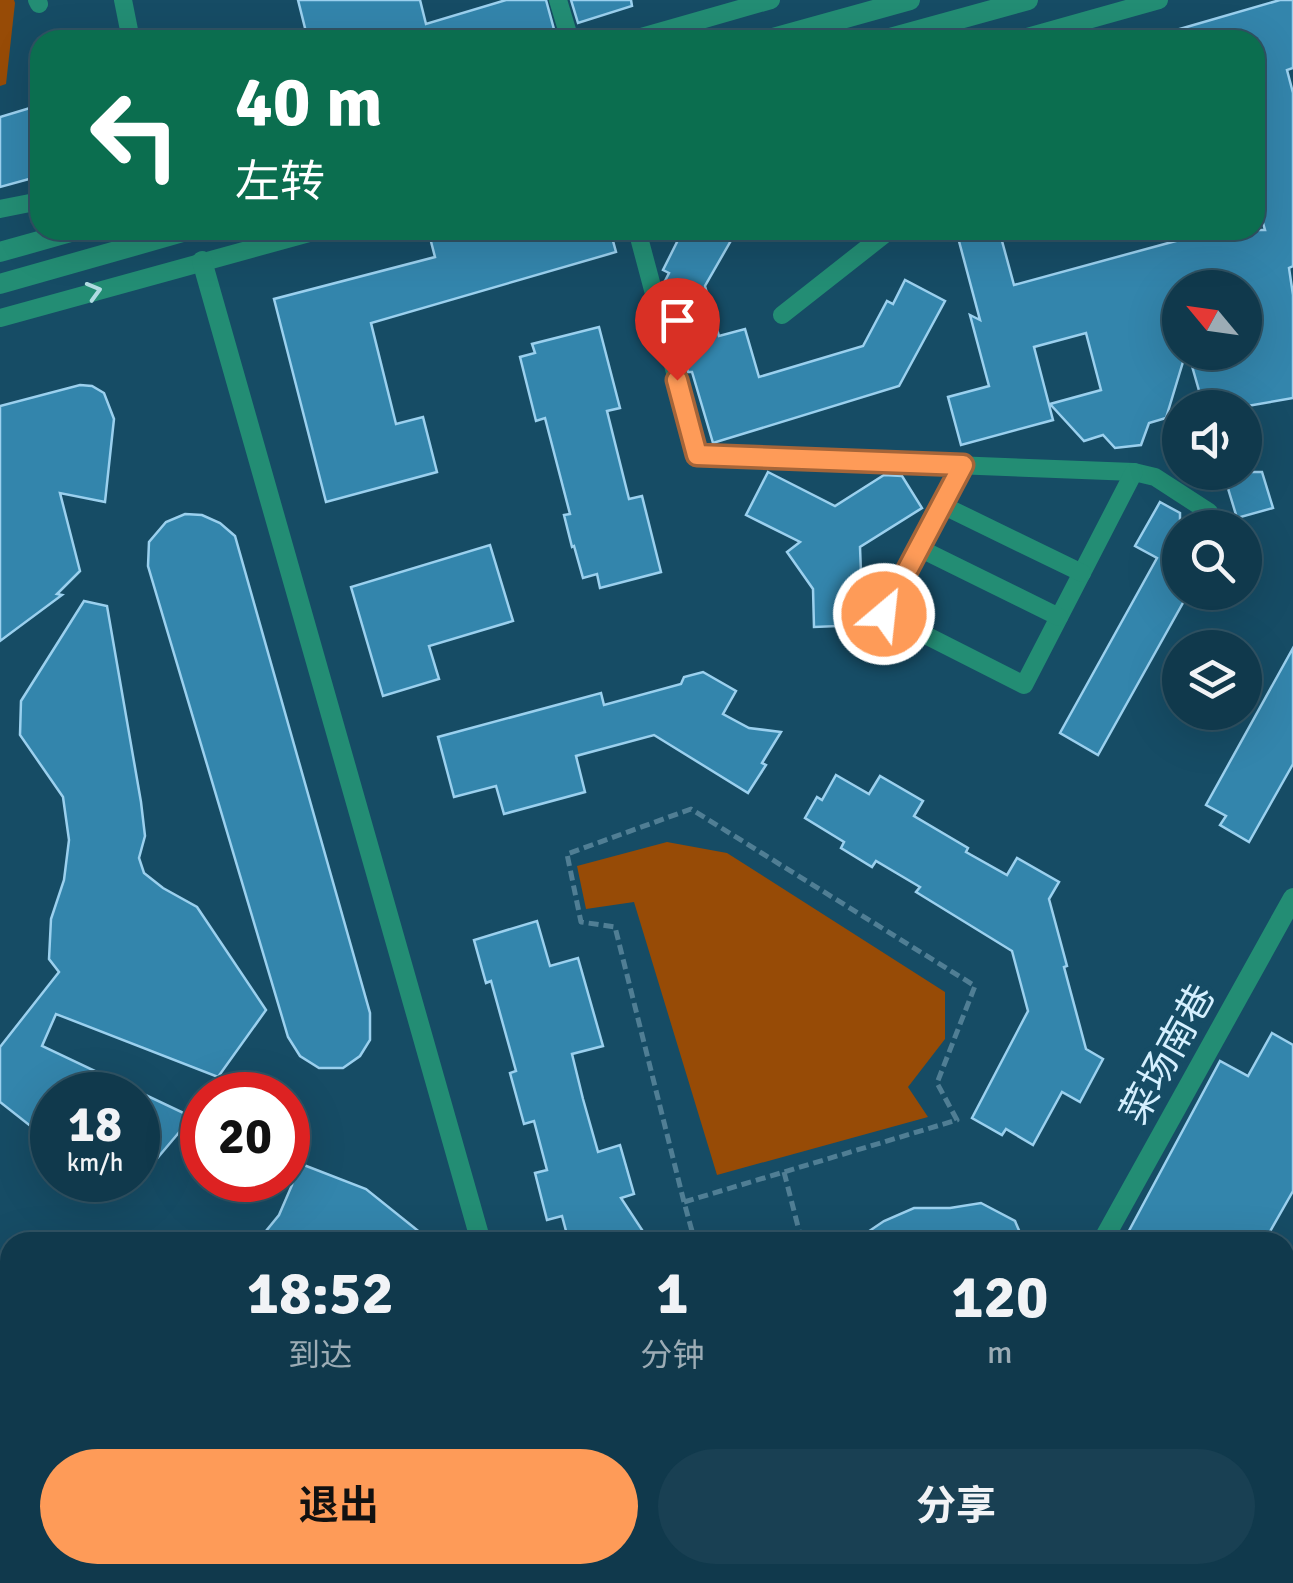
<!DOCTYPE html>
<html lang="zh">
<meta charset="utf-8">
<style>
:root{--surface:#10394c;--page:#194053;--text:#f1f3f6;--muted:#9cacb5;--line:#305364;--accent:#fe9b58}
body{margin:0;font-family:Signika,"Noto Sans SC",sans-serif;background:var(--page);color:var(--text);height:100vh;display:flex;flex-direction:column;font-size:38px;white-space:nowrap}
*{box-sizing:border-box;margin:0}
p{font-size:32px;color:var(--muted)}
.icon{flex:none;width:55px;height:55px;fill:none;stroke:currentColor;stroke-width:2;stroke-linecap:round;stroke-linejoin:round}
.map{position:relative;flex:1;overflow:hidden}
.details{position:absolute;left:0px;top:1232px;width:1295px;height:352px;display:flex;flex-direction:column;background:var(--surface);border-radius:30px 30px 0 0;box-shadow:0 10px 40px #0002,0 0 0 2px var(--line)}
.details>*{flex:none}
.top-card{position:absolute;left:30px;top:30px;width:1235px;height:210px;border-radius:30px;box-shadow:0 10px 40px #0002,0 0 0 2px var(--line);background:#0b6e4f;color:#fff;overflow:hidden}
.needle{width:65px;rotate:299deg}
.buttons{position:absolute;left:1162px;top:270px;display:grid;gap:20px}
.buttons a{display:grid;place-items:center;width:100px;height:100px;border-radius:50%;background:var(--surface);box-shadow:0 10px 40px #0002,0 0 0 2px var(--line);font-size:50px}
.speed{position:absolute;left:30px;top:1072px;display:flex;gap:20px;font-size:50px;font-weight:700;text-align:center}
.speed>*{display:grid;place-content:center;width:130px;height:130px;border-radius:50%;background:var(--surface);box-shadow:0 10px 40px #0002,0 0 0 2px var(--line);line-height:1}
.speed small{font-size:25px;font-weight:400}
.speed .limit{border:15px solid #d22;background:#fff;color:#111}
.pin{position:absolute;display:grid;place-items:center;width:85px;height:85px;color:#fff;margin:-102px -42px;border-radius:50% 50% 50% 0;rotate:-45deg;box-shadow:0 0 10px #0007}
.pin .icon{rotate:45deg}
.me{position:absolute;width:110px;margin:-55px;rotate:28deg;stroke-linejoin:round;filter:drop-shadow(0 0 8px #0008)}
.turn{display:flex;align-items:center;gap:35px;height:210px;padding:0 40px;font-size:45px}
.turn .icon{width:130px;height:130px;stroke-width:2.5}
.turn b{display:block;font-size:70px;line-height:85px}
.eta{display:flex;justify-content:space-evenly;align-items:center;height:170px;text-align:center}
.eta b{font-size:60px;font-weight:700;line-height:70px}
.button{display:flex;gap:20px;margin-top:auto;padding:20px 40px}
.button a{flex:1;height:115px;border-radius:60px;background:var(--accent);color:#111;font-size:40px;font-weight:700;line-height:115px;text-align:center}
.button a+a{background:var(--page);color:var(--text)}
.map>svg:first-child{display:block}
.green{fill:#974b06}
.building{fill:#3385ac;stroke:#9bd0ee;stroke-width:2.5}
.lines{fill:none;stroke-linecap:round;stroke-linejoin:round}
.path{stroke:#507e94;stroke-width:5;stroke-dasharray:10 5;stroke-linecap:butt}
.service{stroke:#238d74;stroke-width:18}
.pedestrian{stroke:#238d74;stroke-width:20}
.minor{stroke:#238d74;stroke-width:20}
.tertiary{stroke:#238d74;stroke-width:20}
.oneway{stroke:#b1dbe2}
.route-casing{stroke:#a56539;stroke-width:25}
.route{stroke:#fe9b58;stroke-width:18}
.labels{text-anchor:middle;dominant-baseline:central;stroke-width:10;stroke-linejoin:round;paint-order:stroke}
.street-label{font-size:38px;fill:#d4effe;stroke:#164c65}
</style>
<div class="map">
<svg width="1293" height="1583" viewBox="0 0 1293 1583">
<rect width="100%" height="100%" fill="#164c65"/>
<!-- green -->
<g class="green">
<polygon points="0,0 14,0 15,3 6,84 0,86"/>
<polygon points="667,842 727,853 945,992 945,1039 908,1087 928,1117 717,1175 634,902 586,909 577,866"/>
<polygon points="1293,1264 1293,1331 1285,1326 1285,1277"/>
</g>
<!-- building -->
<g class="building">
<polygon points="298,0 420,0 426,24 506,0 546,0 555,33 530,40 308,40"/>
<polygon points="571,0 631,0 632,6 578,23"/>
<polygon points="1280,0 1293,0 1293,68 1287,70 1293,93 1293,266 1289,268 1293,295 1293,398 1236,408 1204,408 1188,352 1245,352 1245,288 1180,288 1180,352 1186,352 1166,418 1149,423 1141,445 1115,448 1103,435 1084,441 1050,404 1101,390 1086,333 1034,347 1053,420 961,445 948,397 989,386 970,315 980,320 956,230 999,230 1014,285 1183,239 1181,230 1265,230 1255,195 1255,40 1167,40 1166,33"/>
<polygon points="40,105 40,176 0,187 0,117"/>
<polygon points="428,230 610,230 616,252 371,323 396,424 423,417 437,472 326,502 274,299 435,257"/>
<polygon points="683,230 737,230 705,286 719,336 745,329 759,377 863,346 887,301 893,304 905,280 945,301 899,386 713,443 692,372 688,372 664,283 669,273 663,270"/>
<polygon points="599,327 620,408 607,411 629,499 642,496 661,572 600,588 597,574 583,578 574,546 572,547 564,515 570,514 545,418 536,421 520,357 535,353 532,344"/>
<polygon points="80,385 92,386 104,393 114,419 105,502 60,493 80,571 57,594 62,595 0,641 0,406"/>
<polygon points="768,472 835,506 884,475 902,476 922,508 860,547 863,625 814,627 813,589 787,552 800,542 746,515"/>
<polygon points="1223,472 1262,472 1273,508 1237,518"/>
<polygon points="1160,502 1180,513 1180,592 1189,592 1098,755 1060,733 1157,558 1135,546"/>
<polygon points="185,514 202,515 220,523 235,536 370,1013 370,1040 360,1056 343,1068 319,1068 300,1056 288,1037 148,566 149,542 166,522"/>
<polygon points="490,545 513,621 429,646 439,679 383,696 351,587"/>
<polygon points="84,601 107,606 141,802 145,836 139,858 144,873 163,888 197,907 266,1010 218,1077 56,1014 42,1046 192,1117 138,1181 138,1095 52,1095 52,1143 0,1102 0,1047 59,972 49,959 51,919 64,880 69,840 63,797 20,735 21,701"/>
<polygon points="1293,648 1293,764 1249,842 1220,825 1226,816 1206,805"/>
<polygon points="703,672 736,691 723,714 749,728 781,732 762,763 766,765 748,793 654,735 576,756 585,792 504,814 496,786 454,797 438,737 601,693 604,705 681,684 684,677"/>
<polygon points="836,775 869,794 880,776 923,801 914,816 968,848 966,852 1007,875 1017,858 1059,882 1049,899 1067,966 1064,967 1086,1049 1103,1059 1080,1102 1062,1092 1033,1145 1006,1129 1002,1135 972,1118 1028,1011 1012,951 916,892 920,887 876,861 872,867 841,848 844,842 805,818 817,797 822,800"/>
<polygon points="537,921 550,966 578,958 603,1046 572,1054 583,1099 598,1152 620,1145 634,1194 621,1198 650,1242 569,1242 562,1216 547,1220 535,1173 547,1170 534,1121 524,1124 510,1073 516,1071 491,981 486,983 474,940"/>
<polygon points="1272,1033 1293,1045 1293,1191 1264,1242 1123,1242 1220,1061 1248,1076"/>
<polygon points="296,1162 366,1189 432,1242 257,1242 279,1215 292,1185"/>
<polygon points="981,1203 1015,1221 1024,1242 853,1242 884,1221 914,1208 950,1208"/>
</g>
<g class="lines">
<!-- path -->
<g class="path">
<polyline points="784,1172 802,1242"/>
<polyline points="684,1202 957,1120 937,1083 975,986 691,809 567,854 581,922 615,927 684,1202 695,1242"/>
<polyline points="1292,1553 1293,1559"/>
</g>
<!-- service -->
<g class="service">
<polyline points="37,0 39,4"/>
<polyline points="123,0 131,40"/>
<polyline points="558,0 570,40"/>
<polyline points="631,40 771,0"/>
<polyline points="1016,40 1159,0"/>
<polyline points="0,209 40,201"/>
<polyline points="637,230 697,455 1134,472 1155,477 1209,512"/>
<polyline points="782,315 890,230"/>
<polyline points="0,318 320,230"/>
<polyline points="963,465 884,614 1024,685 1134,472"/>
<polyline points="942,505 1082,573"/>
<polyline points="919,548 1059,617"/>
<polyline points="1212,1575 1214,1583"/>
</g>
<!-- pedestrian -->
<g class="pedestrian">
<polyline points="202,261 481,1242"/>
<polyline points="575,1575 577,1583"/>
</g>
<!-- minor -->
<g class="minor">
<polyline points="1102,1242 1293,898"/>
<polyline points="1023,1575 1025,1583"/>
</g>
<!-- tertiary -->
<g class="tertiary">
<polyline points="766,40 910,0"/>
<polyline points="883,40 1028,0"/>
<polyline points="0,252 78,230"/>
<polyline points="0,284 190,230"/>
</g>
</g>
<!-- one-way arrows -->
<defs><path id="oneway-chevron" d="M-2-3.5L2.5 0L-2 3.5" fill="none" stroke-width="1.6" stroke-linecap="round" stroke-linejoin="round" transform="scale(2.5)"/></defs>
<use class="oneway" href="#oneway-chevron" transform="translate(94 291) rotate(-16)"/>
<g class="lines">
<!-- route casing -->
<g class="route-casing">
<polyline id="route" points="677,380 697,455 963,465 884,614"/>
</g>
<!-- route -->
<use href="#route" class="route"/>
</g>
<g class="labels">
<!-- street labels -->
<g class="street-label">
<text transform="translate(1168 1054) rotate(-61)">菜场南巷</text>
</g>
</g>
</svg>
<div class="buttons">
<a><svg class="needle" viewBox="-14 -14 28 28"><path d="M0-13l5 13h-10z" fill="#e53935"/><path d="M0 13l5-13h-10z" fill="#9cacb5"/></svg></a>
<a><svg class="icon" aria-label="sound" viewBox="0 0 24 24"><path d="M4 9h4l5-4v14l-5-4H4zM17 9q2 3 0 6"/></svg></a>
<a><svg class="icon" aria-label="search" viewBox="0 0 24 24"><circle cx="10" cy="10" r="6"/><path d="M15 15l6 6"/></svg></a>
<a><svg class="icon" aria-label="layers" viewBox="0 0 24 24"><path d="M12 4l9 5-9 5-9-5zM3 14l9 5 9-5"/></svg></a>
</div>
<div class="speed"><div>18<small>km/h</small></div><div class="limit">20</div></div>
<div class="pin" style="left:677px;top:380px;background:#d93025"><svg class="icon" aria-label="arrive" viewBox="0 0 24 24"><path d="M6 21V4h12l-3 4 3 4H6"/></svg></div>
<svg class="me" style="left:884px;top:614px" viewBox="-20 -20 40 40"><circle r="17" fill="#fe9b58" stroke="#fff" stroke-width="3"/><path d="M0-11L8 9 0 5-8 9z" fill="#fff"/></svg>
<div class="top-card">
<div class="turn"><svg class="icon" aria-label="left" viewBox="0 0 24 24"><path d="M17 20v-9H6M10 6l-5 5 5 5"/></svg><div><b>40 m</b>左转</div></div>
</div>
<section class="details">
<div class="eta">
<div><b>18:52</b><p>到达</p></div>
<div><b>1</b><p>分钟</p></div>
<div><b>120</b><p>m</p></div>
</div>
<div class="button"><a>退出</a><a>分享</a></div>
</section>
</div>
